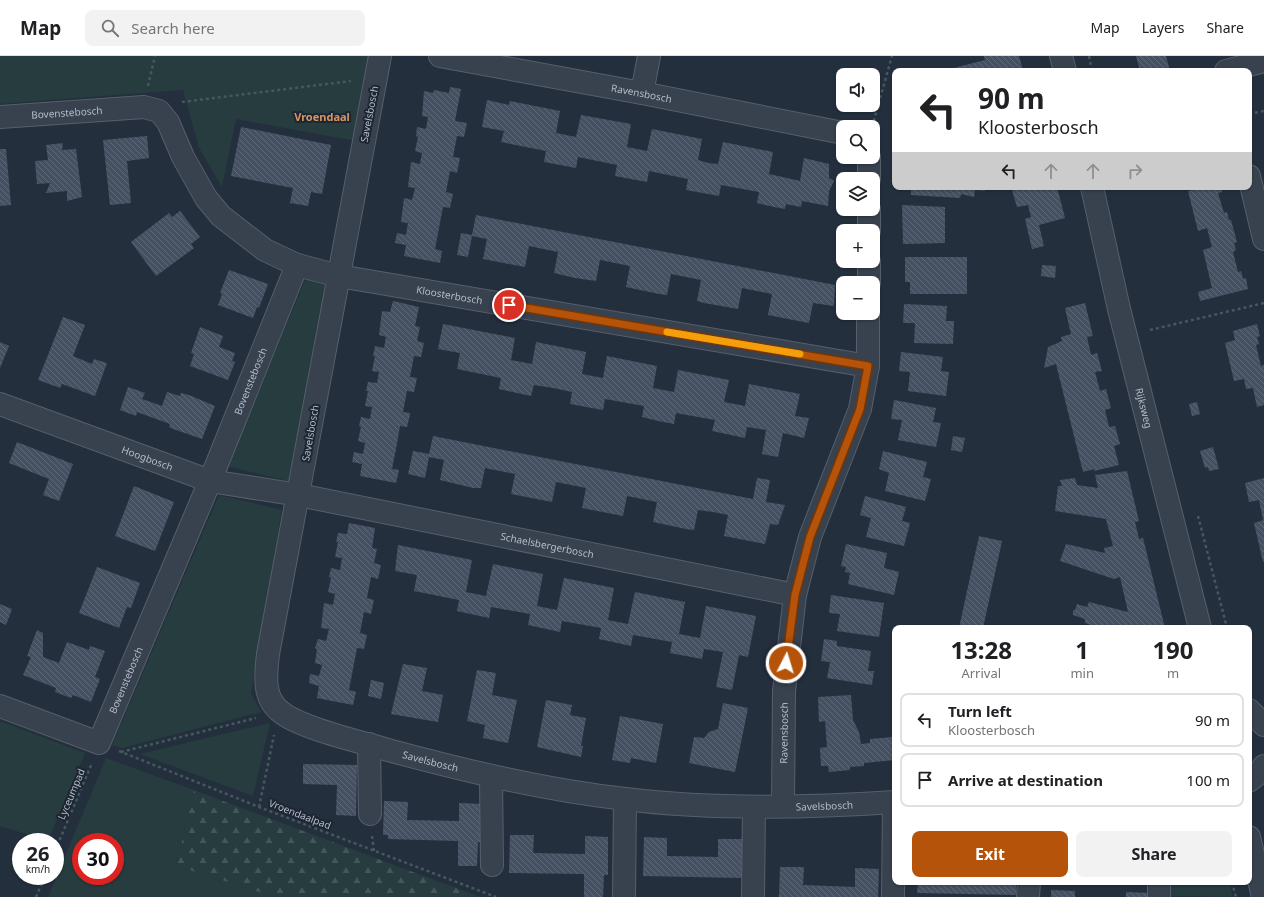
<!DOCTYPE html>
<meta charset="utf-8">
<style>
:root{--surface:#fff;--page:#f2f2f2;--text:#202124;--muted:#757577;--line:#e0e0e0;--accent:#b45309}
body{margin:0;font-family:"Noto Sans",sans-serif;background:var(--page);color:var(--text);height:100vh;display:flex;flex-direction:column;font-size:15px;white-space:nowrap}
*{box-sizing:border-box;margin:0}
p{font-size:13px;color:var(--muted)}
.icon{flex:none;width:22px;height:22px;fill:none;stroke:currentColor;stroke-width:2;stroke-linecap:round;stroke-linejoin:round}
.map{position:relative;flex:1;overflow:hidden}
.side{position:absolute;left:892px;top:569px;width:360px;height:260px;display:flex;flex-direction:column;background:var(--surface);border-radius:8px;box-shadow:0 1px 3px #0004}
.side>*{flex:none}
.banner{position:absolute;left:892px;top:12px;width:360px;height:122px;border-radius:8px;box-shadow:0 1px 3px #0004;background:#fff;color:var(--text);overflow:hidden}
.controls{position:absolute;left:836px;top:12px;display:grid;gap:8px}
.controls a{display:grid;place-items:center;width:44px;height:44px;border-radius:8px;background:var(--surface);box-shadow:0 1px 3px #0004;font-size:20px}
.speed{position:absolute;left:12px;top:777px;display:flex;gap:8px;font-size:20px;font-weight:700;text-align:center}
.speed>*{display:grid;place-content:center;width:52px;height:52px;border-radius:50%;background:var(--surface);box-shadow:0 1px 3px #0004;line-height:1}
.speed small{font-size:10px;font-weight:400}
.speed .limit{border:6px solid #d22;background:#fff;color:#111}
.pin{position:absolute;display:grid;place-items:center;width:34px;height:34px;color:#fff;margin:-17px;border:2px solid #fff;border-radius:50%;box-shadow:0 1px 4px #0007}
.me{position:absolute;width:44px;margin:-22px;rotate:5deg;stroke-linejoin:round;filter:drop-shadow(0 0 3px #0008)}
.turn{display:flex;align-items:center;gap:14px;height:84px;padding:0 20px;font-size:18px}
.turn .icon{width:52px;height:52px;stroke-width:2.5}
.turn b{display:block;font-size:28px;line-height:34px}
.lanes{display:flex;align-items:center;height:38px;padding:0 20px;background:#0003;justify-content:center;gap:20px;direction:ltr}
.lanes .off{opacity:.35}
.eta{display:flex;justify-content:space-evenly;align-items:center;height:68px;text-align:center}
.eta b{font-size:24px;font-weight:700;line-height:28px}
.action{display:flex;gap:8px;margin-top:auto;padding:8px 20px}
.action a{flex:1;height:46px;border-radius:8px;background:var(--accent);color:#fff;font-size:16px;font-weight:700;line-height:46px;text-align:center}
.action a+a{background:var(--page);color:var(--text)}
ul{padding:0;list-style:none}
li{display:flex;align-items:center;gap:12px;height:54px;margin:0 8px 6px;padding:0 12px;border:2px solid var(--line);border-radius:8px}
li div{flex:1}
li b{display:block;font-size:15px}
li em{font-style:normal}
header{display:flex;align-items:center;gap:24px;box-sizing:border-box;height:56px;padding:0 20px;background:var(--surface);border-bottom:1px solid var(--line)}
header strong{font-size:19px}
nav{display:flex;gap:22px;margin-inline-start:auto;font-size:14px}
.search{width:280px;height:36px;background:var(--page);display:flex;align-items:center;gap:10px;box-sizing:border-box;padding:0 14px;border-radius:8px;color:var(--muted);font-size:15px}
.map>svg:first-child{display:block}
.green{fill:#263c3f;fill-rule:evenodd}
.forest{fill:url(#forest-firs)}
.building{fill:url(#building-back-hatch)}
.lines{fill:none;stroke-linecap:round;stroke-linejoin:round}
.minor-casing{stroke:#565f6c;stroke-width:24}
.tertiary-casing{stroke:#565f6c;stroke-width:24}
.path{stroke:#44595c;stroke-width:2.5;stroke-dasharray:3 3;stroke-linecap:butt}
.minor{stroke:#38414e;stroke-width:22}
.tertiary{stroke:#38414e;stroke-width:22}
.route-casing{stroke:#753606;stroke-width:10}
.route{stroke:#b45309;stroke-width:7}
.slow{stroke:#f59e0b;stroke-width:7}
.labels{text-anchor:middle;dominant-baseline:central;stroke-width:4;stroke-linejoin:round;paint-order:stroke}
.street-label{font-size:10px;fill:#b4bcc9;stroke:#1d2633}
.neighbourhood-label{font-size:11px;font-weight:bold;fill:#d59563;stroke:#1d2633}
</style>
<header>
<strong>Map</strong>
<div class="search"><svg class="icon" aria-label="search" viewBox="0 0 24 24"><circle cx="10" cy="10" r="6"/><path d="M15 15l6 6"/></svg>Search here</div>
<nav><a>Map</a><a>Layers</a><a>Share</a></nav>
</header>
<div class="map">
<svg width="1264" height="841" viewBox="0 0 1264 841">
<defs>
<pattern id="forest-firs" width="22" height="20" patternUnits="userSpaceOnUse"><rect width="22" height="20" fill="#263c3f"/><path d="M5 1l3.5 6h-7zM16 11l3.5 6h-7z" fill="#435659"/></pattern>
<pattern id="building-back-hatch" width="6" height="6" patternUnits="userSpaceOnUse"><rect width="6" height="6" fill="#455162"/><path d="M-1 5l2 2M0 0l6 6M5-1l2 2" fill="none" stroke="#5d6877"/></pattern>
</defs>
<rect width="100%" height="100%" fill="#242f3e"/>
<!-- green -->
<g class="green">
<polygon points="0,0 373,0 356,85 236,63 222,131 199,92 183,34 0,48"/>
<polygon points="307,220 327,228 288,425 227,410"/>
<polygon points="219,439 282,454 251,637 261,656 122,692 112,689"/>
<polygon points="0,665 85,697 48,785 0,770"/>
<polygon points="270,667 253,740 140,698"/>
<path d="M106 702 194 734 176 810 276 841H48ZM81 786H115V820H81Z"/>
<polygon points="1169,826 1229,826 1233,841 1168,840"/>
</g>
<!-- forest -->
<polygon class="forest" points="194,734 480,841 276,841 176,810"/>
<!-- building -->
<g class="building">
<polygon points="984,0 1019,0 1023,14 942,15 985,4"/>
<polygon points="1136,0 1166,0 1170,15 1140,15"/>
<polygon points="450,31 461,33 455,65 467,67 464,81 457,80 453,101 460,102 457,117 450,115 446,136 453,138 450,152 443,151 435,193 442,195 440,207 404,200 406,189 395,187 397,177 406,179 408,167 401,166 404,142 412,144 415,132 408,131 411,106 420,108 422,97 415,95 418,81 416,80 417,71 426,73 428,61 422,60 424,35 433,37 434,34 449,37"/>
<polygon points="487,44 509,49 510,45 560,55 556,77 576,81 581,59 631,68 627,91 647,95 652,73 702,83 698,104 708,107 718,108 723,86 773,96 769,118 800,125 804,102 829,108 829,122 834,125 829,135 828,150 802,145 801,151 786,148 785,153 774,151 757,147 759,136 721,129 719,140 686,134 688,123 649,115 647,126 615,120 617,109 578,101 576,112 544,106 546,95 501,86 504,75 482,71"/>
<polygon points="241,71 331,89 322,138 311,136 308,150 290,147 293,132 231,120"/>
<polygon points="147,80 149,102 127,105 131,147 110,149 103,84"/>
<polygon points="63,87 62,94 76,93 82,141 67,145 67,135 46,137 50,127 37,128 35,105 48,104 46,89"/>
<polygon points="0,93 6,93 11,149 0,150"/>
<polygon points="911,131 986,131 985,135 975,134 974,141 961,138 960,142 911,139"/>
<polygon points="1024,131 1057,131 1065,162 1039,169 1044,190 1032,193 1025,163 1031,161 1028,149 1017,151 1012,134"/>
<polygon points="1197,131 1221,131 1222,136 1218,137 1224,157 1227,156 1229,164 1231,164 1237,186 1234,187 1236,194 1233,196 1238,216 1241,215 1243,223 1246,222 1248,233 1200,245 1198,236 1212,232 1203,194 1212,191 1207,172 1198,175 1188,135 1197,133"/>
<polygon points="902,149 945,151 945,187 903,188"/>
<polygon points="180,155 200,181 191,188 194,192 156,220 131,186 169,157 172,161"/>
<polygon points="476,159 835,229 834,250 813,247 809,267 768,259 772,238 742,232 738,253 704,247 697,245 701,224 671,218 667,239 659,238 626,231 630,210 600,204 596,225 575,222 554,217 558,196 529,190 525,211 483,203 487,183 472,180 468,201 457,199 461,177 472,179"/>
<polygon points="905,201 967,201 967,238 910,238 910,226 905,226"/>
<polygon points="1042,209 1056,210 1055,222 1041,220"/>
<polygon points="229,214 268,228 259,252 257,251 253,262 218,249 222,238 220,237"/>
<polygon points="393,245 419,251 415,270 420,271 417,285 424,287 421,301 414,300 410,321 417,322 414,336 407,335 403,356 410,357 410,359 407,371 400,370 396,393 392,413 399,414 396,427 360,420 362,408 352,406 354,396 363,398 365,387 358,385 361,371 359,370 361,361 370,363 372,351 365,350 368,335 366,335 368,326 377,327 379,316 372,315 375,300 373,300 375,290 384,292 386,281 379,279 382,255 390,256"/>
<polygon points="1085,247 1093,280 1087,281 1091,299 1097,297 1102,315 1095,316 1100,335 1106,333 1111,352 1105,354 1109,371 1115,370 1120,388 1114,390 1119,409 1094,415 1094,413 1083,416 1056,308 1044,312 1048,291 1062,285 1061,281 1071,278 1065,252"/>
<polygon points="904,248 947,250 946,265 954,265 953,288 914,287 915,267 903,267"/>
<polygon points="63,261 85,269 73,300 92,308 94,303 107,307 95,340 62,328 60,332 38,324"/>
<polygon points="443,268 515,282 511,304 532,308 536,286 586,296 582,318 603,322 607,300 657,310 653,332 674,336 678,314 729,324 724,346 745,350 749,328 800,338 795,360 809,362 804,382 783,377 778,401 762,398 766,374 747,371 745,382 712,375 715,364 676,357 674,368 658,365 642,361 644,350 605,343 603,354 570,348 572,336 553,332 534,329 531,340 499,333 501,322 457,313 460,297 438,293"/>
<polygon points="1257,268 1260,280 1257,281 1259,288 1256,289 1261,310 1264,309 1264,349 1257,351 1253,332 1246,333 1244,323 1234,325 1225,287 1235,284 1233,275"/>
<polygon points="200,271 223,280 219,291 235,297 232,305 235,306 228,324 190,310 194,298 191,297"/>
<polygon points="0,286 9,290 0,312"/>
<polygon points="901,296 943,301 941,315 949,316 946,340 908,335 910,316 899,315"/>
<polygon points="128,331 145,337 142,343 162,350 167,336 180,340 181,337 189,339 215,350 202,383 176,374 169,371 170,368 137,356 136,360 120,354"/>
<polygon points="894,344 936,352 933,366 941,367 936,391 898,384 902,364 891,363"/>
<polygon points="1197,346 1200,358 1192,360 1189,348"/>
<polygon points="433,380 753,443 757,422 770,424 766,446 785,449 778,469 770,468 765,488 724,480 728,459 713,456 698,454 694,474 686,473 653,466 657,446 627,440 623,460 582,452 586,432 556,426 552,446 511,438 515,418 485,412 481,432 473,432 440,424 444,404 429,401 425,422 408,418 413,395 429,398"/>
<polygon points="953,380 965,382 962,396 951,394"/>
<polygon points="17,386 73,408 59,445 43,439 49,423 9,407"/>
<polygon points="1213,391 1219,413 1209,415 1208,411 1205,412 1200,395"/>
<polygon points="883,395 927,406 923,421 931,423 925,445 885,435 889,417 879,413"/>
<polygon points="1127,415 1139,465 1135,466 1137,474 1139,483 1143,482 1165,572 1100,572 1085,567 1085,563 1073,559 1073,554 1075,554 1077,548 1087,551 1089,546 1128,556 1120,521 1114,523 1060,505 1066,488 1105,497 1104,492 1113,490 1106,463 1055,455 1058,430 1062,430 1060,424 1075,422 1077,429 1098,432 1095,419"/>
<polygon points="1264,422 1264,464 1263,464 1259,444 1249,446 1245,427"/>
<polygon points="134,430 174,446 155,495 115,480"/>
<polygon points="865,440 906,451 902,465 910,467 904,490 866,481 871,462 860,459"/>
<polygon points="1264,464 1264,506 1263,506 1254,467"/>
<polygon points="349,467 375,472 372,492 377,493 374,507 381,509 378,523 371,521 367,542 374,544 371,558 364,556 360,577 367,579 364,593 357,592 349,634 356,636 353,649 317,642 319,630 309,627 310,618 319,620 322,609 315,607 317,593 315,592 318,583 326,585 329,573 321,572 324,547 333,549 335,538 328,536 331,522 329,521 331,512 340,514 342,502 335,501 338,486 336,486 338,477 347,478"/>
<polygon points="979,480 1002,485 983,572 959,572"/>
<polygon points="846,488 887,497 884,512 899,516 894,539 848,528 850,517 845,516 846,511 841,510"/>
<polygon points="398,489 472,504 466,536 486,540 493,508 543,518 537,550 557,554 564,522 614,532 608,564 628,568 635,536 685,546 679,578 700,582 706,550 756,560 748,601 739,599 732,634 716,631 723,596 704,593 702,603 670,597 672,586 633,579 631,590 599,583 601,572 562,565 560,576 528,569 530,558 491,551 489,562 457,555 459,544 414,535 417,519 395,515"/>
<polygon points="97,511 140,527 131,552 127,551 119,572 79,557"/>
<polygon points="831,539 884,547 879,581 837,575 840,558 829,557"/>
<polygon points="0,548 12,553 6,569 0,566"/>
<polygon points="37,574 43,577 43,601 59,607 67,586 89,594 90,590 105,595 95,621 100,623 91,646 73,639 71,642 55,636 56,632 23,619 31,601 27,600"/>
<polygon points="824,583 837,585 837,590 871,595 868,615 874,615 872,629 827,622 830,606 821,605"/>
<polygon points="403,608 427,612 422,635 443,639 438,666 391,658"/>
<polygon points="477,614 496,617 492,639 517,644 508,687 483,682 485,669 467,665"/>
<polygon points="371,624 384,627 381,643 368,640"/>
<polygon points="851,639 853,664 859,676 861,688 870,687 870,683 893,681 895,704 864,707 864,710 850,711 850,714 829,716 828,710 821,710 820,692 827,691 825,665 819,666 818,641"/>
<polygon points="546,644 572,649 570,659 586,662 581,690 583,690 581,701 537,691"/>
<polygon points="723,647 748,652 735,716 689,707 694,681 704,682 709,676 718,673"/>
<polygon points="620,660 663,668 656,707 631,702 630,707 612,704"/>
<polygon points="303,708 357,709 356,760 336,759 337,729 303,728"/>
<polygon points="384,745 408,746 407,764 459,765 459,747 483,748 482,786 478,786 477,810 458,810 458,785 388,783 388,779 383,779"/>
<polygon points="510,779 534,779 533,797 585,798 585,780 608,781 608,819 604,819 603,841 584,841 584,818 509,817"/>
<polygon points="644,781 667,782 667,800 718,801 718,783 742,783 742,822 643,820"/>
<polygon points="780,811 804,811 803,829 855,831 855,812 879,813 878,841 779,841"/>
<polygon points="918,826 1016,826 1016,839 917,837"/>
<polygon points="1051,834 1075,835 1075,841 1051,841"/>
<polygon points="1126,836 1150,837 1150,841 1126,841"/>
</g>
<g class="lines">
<!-- minor casing -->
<g class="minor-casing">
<g id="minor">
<path id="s1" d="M380 0 268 598C266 618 262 642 281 656 300 672 362 686 388 694 466 715 545 734 625 743 714 754 805 752 895 746"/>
<path id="s2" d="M440 0 642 37 843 77"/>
<polyline points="1226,15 1264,5"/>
<polyline points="642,37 649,0"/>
<path id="s3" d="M0 61 144 51 159 55 168 66 183 101 206 142 221 160 265 194 297 209 339 220 868 310"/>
<polyline points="1249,120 1264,183"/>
<polyline points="869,123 869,101"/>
<polyline points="869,175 869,153"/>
<polyline points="869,227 869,205"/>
<path id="s4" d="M0 348 210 425 299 439 795 539"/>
<path id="s5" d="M0 650 99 687 210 425 297 209"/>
<polyline points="369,688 370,758"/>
<polyline points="491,721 492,809"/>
<path id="s6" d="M783 750 784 635 795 539 810 481 860 353 868 310V257"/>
<polyline points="624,841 625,743"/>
<polyline points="753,841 754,751"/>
<polyline points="893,841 894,746"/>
<polyline points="1028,841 1029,826"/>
<polyline points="1159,841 1159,826"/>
</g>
</g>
<!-- tertiary casing -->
<g class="tertiary-casing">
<g id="tertiary">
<polyline points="1061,0 1065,15"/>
<path id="s7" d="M1092 131 1119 253 1200 572"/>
<polyline points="1249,654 1264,669"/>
<polyline points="1249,725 1259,717 1264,710"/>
<polyline points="1249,781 1263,841"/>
</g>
</g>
<!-- path -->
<g class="path">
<polyline points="1089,0 1092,15"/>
<polyline points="148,30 155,0"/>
<polyline points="182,46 351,25"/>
<polyline points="1249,58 1264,55"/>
<polyline points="872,71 892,0"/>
<polyline points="1150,274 1264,247"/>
<polyline points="1198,460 1227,572"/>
<polyline points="119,695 259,751 496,841"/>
<polyline points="121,696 256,662"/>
<polyline points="259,751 274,679"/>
<polyline points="372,780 374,795"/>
<polyline points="55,795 92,707"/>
<polyline points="1232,826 1236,841"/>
<polyline points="36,841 45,820"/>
</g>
<!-- minor -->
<use href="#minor" class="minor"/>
<!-- tertiary -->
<use href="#tertiary" class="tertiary"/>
</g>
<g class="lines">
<!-- route casing -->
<g class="route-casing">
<polyline id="route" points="509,249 868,310 860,353 810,481 795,539 786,607"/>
</g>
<!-- route -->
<use href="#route" class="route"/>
<!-- slow -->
<polyline class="slow" points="667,276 800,298"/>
</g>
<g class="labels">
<!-- street labels -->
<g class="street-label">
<text stroke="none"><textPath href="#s2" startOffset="205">Ravensbosch</textPath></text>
<text stroke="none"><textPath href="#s3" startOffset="67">Bovenstebosch</textPath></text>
<text transform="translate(369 58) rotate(-79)">Savelsbosch</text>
<text stroke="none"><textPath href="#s3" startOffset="529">Kloosterbosch</textPath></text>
<text stroke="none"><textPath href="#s5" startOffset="498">Bovenstebosch</textPath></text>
<text stroke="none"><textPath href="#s7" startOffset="227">Rijksweg</textPath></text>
<text transform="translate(310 377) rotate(-80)">Savelsbosch</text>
<text stroke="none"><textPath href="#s4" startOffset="157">Hoogbosch</textPath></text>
<text stroke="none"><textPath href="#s4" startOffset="567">Schaelsbergerbosch</textPath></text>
<text stroke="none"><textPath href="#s5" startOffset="174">Bovenstebosch</textPath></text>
<text stroke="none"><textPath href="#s6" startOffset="73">Ravensbosch</textPath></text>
<text stroke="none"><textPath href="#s1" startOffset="829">Savelsbosch</textPath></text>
<text transform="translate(71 738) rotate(-67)">Lyceumpad</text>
<text stroke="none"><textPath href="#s1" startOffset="1227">Savelsbosch</textPath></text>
<text transform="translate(300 758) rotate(21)">Vroendaalpad</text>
</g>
<!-- neighbourhood labels -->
<g class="neighbourhood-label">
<text x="322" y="60">Vroendaal</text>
</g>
</g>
</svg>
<div class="controls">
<a><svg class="icon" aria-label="sound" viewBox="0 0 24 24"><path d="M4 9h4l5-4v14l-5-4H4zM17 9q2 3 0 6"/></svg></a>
<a><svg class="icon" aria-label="search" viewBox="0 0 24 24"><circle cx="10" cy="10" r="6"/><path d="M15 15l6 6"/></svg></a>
<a><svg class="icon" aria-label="layers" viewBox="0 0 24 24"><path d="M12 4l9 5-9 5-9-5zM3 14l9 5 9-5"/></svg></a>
<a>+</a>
<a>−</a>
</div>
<div class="speed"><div>26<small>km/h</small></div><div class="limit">30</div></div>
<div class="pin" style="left:509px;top:249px;background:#d93025"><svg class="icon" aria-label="arrive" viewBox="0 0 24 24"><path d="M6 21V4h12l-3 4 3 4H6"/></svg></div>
<svg class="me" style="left:786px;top:607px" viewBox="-20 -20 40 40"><circle r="17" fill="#b45309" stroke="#fff" stroke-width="3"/><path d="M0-11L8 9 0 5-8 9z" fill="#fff"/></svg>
<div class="banner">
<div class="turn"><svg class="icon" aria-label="left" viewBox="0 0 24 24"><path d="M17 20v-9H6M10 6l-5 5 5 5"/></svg><div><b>90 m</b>Kloosterbosch</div></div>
<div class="lanes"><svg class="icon" aria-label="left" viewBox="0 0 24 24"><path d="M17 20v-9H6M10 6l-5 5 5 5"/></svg><svg class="icon off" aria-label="ahead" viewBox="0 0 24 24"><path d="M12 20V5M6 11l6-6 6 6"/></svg><svg class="icon off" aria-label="ahead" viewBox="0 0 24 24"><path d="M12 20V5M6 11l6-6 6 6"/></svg><svg class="icon off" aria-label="right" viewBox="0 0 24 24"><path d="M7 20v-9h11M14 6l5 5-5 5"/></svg></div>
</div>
<section class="side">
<div class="eta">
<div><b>13:28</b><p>Arrival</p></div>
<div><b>1</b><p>min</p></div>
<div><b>190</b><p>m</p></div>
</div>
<ul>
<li><svg class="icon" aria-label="left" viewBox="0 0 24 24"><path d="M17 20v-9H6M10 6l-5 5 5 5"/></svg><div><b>Turn left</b><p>Kloosterbosch</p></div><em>90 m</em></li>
<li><svg class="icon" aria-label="arrive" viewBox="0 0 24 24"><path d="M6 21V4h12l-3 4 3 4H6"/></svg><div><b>Arrive at destination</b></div><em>100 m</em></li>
</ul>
<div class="action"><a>Exit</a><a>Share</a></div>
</section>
</div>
